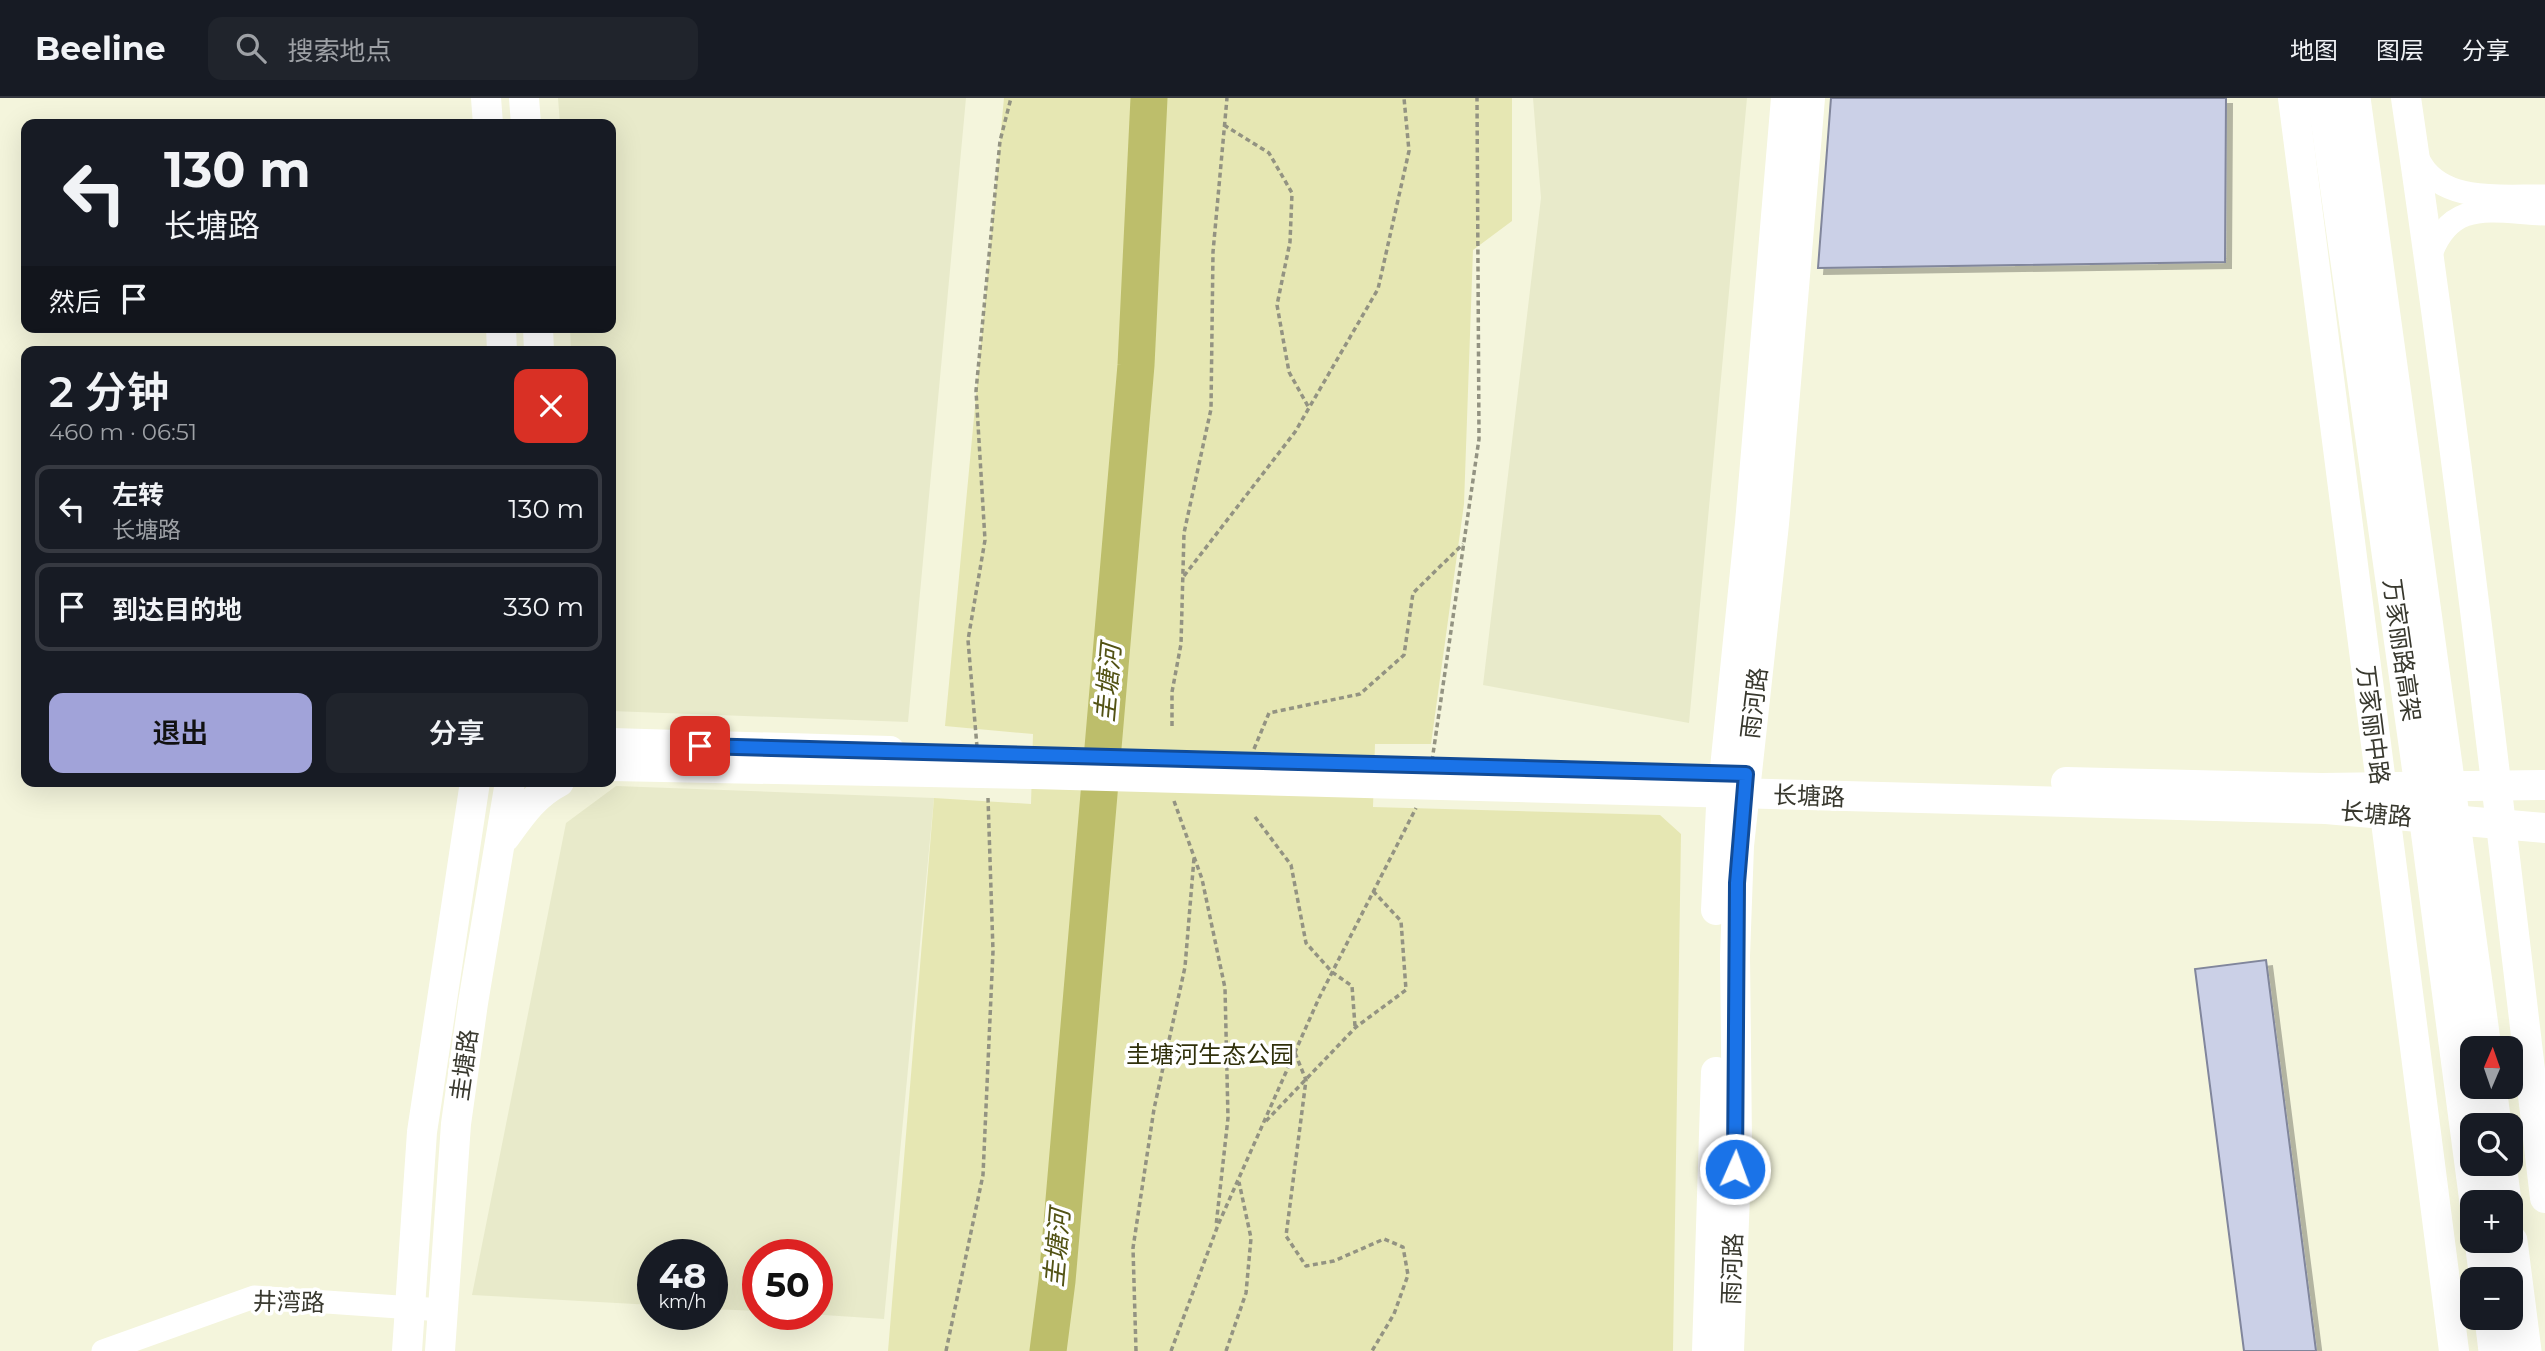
<!DOCTYPE html>
<html lang="zh">
<meta charset="utf-8">
<style>
:root{--surface:#171b24;--page:#20242c;--text:#f1f3f6;--muted:#9ea1a6;--line:#363941;--accent:#a1a3d9}
body{margin:0;font-family:Montserrat,"Noto Sans SC",sans-serif;background:var(--page);color:var(--text);height:100vh;display:flex;flex-direction:column;font-size:26px;white-space:nowrap}
*{box-sizing:border-box;margin:0}
p{font-size:23px;color:var(--muted)}
.icon{flex:none;width:38px;height:38px;fill:none;stroke:currentColor;stroke-width:2;stroke-linecap:round;stroke-linejoin:round}
.map{position:relative;flex:1;overflow:hidden}
.sheet{position:absolute;left:21px;top:248px;width:595px;height:441px;display:flex;flex-direction:column;background:var(--surface);border-radius:14px;box-shadow:0 7px 28px #0002}
.sheet>*{flex:none}
.top-card{position:absolute;left:21px;top:21px;width:595px;height:214px;border-radius:14px;box-shadow:0 7px 28px #0002;background:#171b24;color:var(--text);overflow:hidden}
.needle{width:46px;rotate:2deg}
.fabs{position:absolute;left:2460px;top:938px;display:grid;gap:14px}
.fabs a{display:grid;place-items:center;width:63px;height:63px;border-radius:14px;background:var(--surface);box-shadow:0 7px 28px #0002;font-size:35px}
.speed{position:absolute;left:637px;top:1141px;display:flex;gap:14px;font-size:35px;font-weight:700;text-align:center}
.speed>*{display:grid;place-content:center;width:91px;height:91px;border-radius:50%;background:var(--surface);box-shadow:0 7px 28px #0002;line-height:1}
.speed small{font-size:18px;font-weight:400}
.speed .limit{border:10px solid #d22;background:#fff;color:#111}
.pin{position:absolute;display:grid;place-items:center;width:60px;height:60px;color:#fff;margin:-30px;border-radius:14px;box-shadow:0 4px 10px #0006}
.me{position:absolute;width:77px;margin:-38px;rotate:2deg;stroke-linejoin:round;filter:drop-shadow(0 0 5px #0008)}
.turn{display:flex;align-items:center;gap:24px;height:147px;padding:0 28px;font-size:32px}
.turn .icon{width:91px;height:91px;stroke-width:2.5}
.turn b{display:block;font-size:49px;line-height:60px}
.then{display:flex;align-items:center;height:66px;padding:0 28px;background:#0003;gap:14px;font-size:26px}
.round{display:grid;place-items:center;flex:none;width:74px;height:74px;border-radius:14px;background:var(--page)}
.summary{display:flex;align-items:center;justify-content:space-between;height:119px;padding:0 28px}
h1{font-size:42px;font-weight:600;line-height:52px}
.button{display:flex;gap:14px;margin-top:auto;padding:14px 28px}
.button a{flex:1;height:80px;border-radius:14px;background:var(--accent);color:#111;font-size:28px;font-weight:600;line-height:80px;text-align:center}
.button a+a{background:var(--page);color:var(--text)}
ul{padding:0;list-style:none}
li{display:flex;align-items:center;gap:21px;height:88px;margin:0 14px 10px;padding:0 14px;border:4px solid var(--line);border-radius:14px}
li div{flex:1}
li b{display:block;font-size:26px}
li em{font-style:normal}
header{display:flex;align-items:center;gap:42px;box-sizing:border-box;height:98px;padding:0 35px;background:var(--surface);border-bottom:2px solid var(--line)}
header strong{font-size:33px}
nav{display:flex;gap:38px;margin-inline-start:auto;font-size:24px}
.search{width:490px;height:63px;background:var(--page);display:flex;align-items:center;gap:18px;box-sizing:border-box;padding:0 24px;border-radius:14px;color:var(--muted);font-size:26px}
.map>svg:first-child{display:block}
.built{fill:#e8eaca}
.green{fill:#e6e7b3}
.lines{fill:none;stroke-linecap:round;stroke-linejoin:round}
.river{stroke:#bdbe6b;stroke-width:37}
.building{fill:#cbd0e7;stroke:#81869c;stroke-width:2;filter:url(#shadow)}
.path{stroke:#939382;stroke-width:3.5;stroke-dasharray:5 3.5;stroke-linecap:butt}
.minor{stroke:#fff;stroke-width:23}
.major{stroke:#fff;stroke-width:30}
.highway{stroke:#fff;stroke-width:33}
.route-casing{stroke:#114b97;stroke-width:18}
.route{stroke:#1a73e8;stroke-width:12}
.labels{text-anchor:middle;dominant-baseline:central;stroke-width:7;stroke-linejoin:round;paint-order:stroke}
.street-label{font-size:24px;fill:#38382e;stroke:#fff}
.park-label{font-size:24px;fill:#30300b;stroke:#fff}
.water-label{font-size:26px;font-style:italic;fill:#525214;stroke:#fff}
</style>
<header>
<strong>Beeline</strong>
<div class="search"><svg class="icon" aria-label="search" viewBox="0 0 24 24"><circle cx="10" cy="10" r="6"/><path d="M15 15l6 6"/></svg>搜索地点</div>
<nav><a>地图</a><a>图层</a><a>分享</a></nav>
</header>
<div class="map">
<svg width="2545" height="1253" viewBox="0 0 2545 1253">
<defs>
<filter id="shadow"><feDropShadow dx="6" dy="6" stdDeviation="0" flood-color="#0004"/></filter>
</defs>
<rect width="100%" height="100%" fill="#f4f5dc"/>
<!-- built -->
<g class="built">
<polygon points="558,0 966,0 908,624 611,613 611,254 571,254 570,229 611,229 611,26 560,26"/>
<polygon points="1533,0 1747,0 1689,625 1483,587 1541,100"/>
<polygon points="616,688 934,700 884,1221 809,1216 817,1216 817,1157 758,1157 758,1213 712,1211 712,1157 653,1157 653,1207 472,1197 566,725"/>
</g>
<!-- green -->
<polygon class="green" points="1004,0 1512,0 1512,123 1473,152 1464,406 1431,646 1375,646 1373,709 1660,717 1681,736 1673,1253 888,1253 934,700 1031,706 1033,636 945,628"/>
<g class="lines">
<!-- river -->
<polyline class="river" points="1048,1253 1057,1183 1136,267 1149,0"/>
</g>
<!-- building -->
<g class="building">
<polygon points="1831,0 2226,0 2225,164 1818,170"/>
<polygon points="2266,862 2316,1253 2244,1253 2195,871"/>
</g>
<g class="lines">
<!-- path -->
<g class="path">
<polyline points="1224,27 1269,55 1292,95 1290,144 1277,207 1289,274 1309,310"/>
<polyline points="1184,478 1295,334 1378,191 1409,53 1404,0"/>
<polyline points="1172,628 1172,594 1181,546 1184,435 1211,311 1213,154 1227,0"/>
<polyline points="977,649 968,542 985,442 976,293 1000,43 1011,0"/>
<polyline points="1254,651 1269,615 1360,596 1404,557 1413,495 1463,446"/>
<polyline points="1432,663 1479,341 1477,0"/>
<polyline points="1174,703 1202,781 1225,890 1228,1020 1216,1128"/>
<polyline points="1255,719 1291,767 1306,845 1332,874 1352,888 1355,928"/>
<polyline points="1295,955 1306,982 1286,1138 1306,1168 1334,1163 1384,1141 1403,1149 1408,1177 1394,1216 1372,1253"/>
<polyline points="1266,1023 1356,929 1406,892 1401,823 1373,793"/>
<polyline points="946,1253 983,1077 993,853 988,700"/>
<polyline points="1136,1253 1133,1150 1154,1011 1185,869 1194,760"/>
<polyline points="1171,1253 1218,1127 1319,900 1416,710"/>
<polyline points="1226,1253 1246,1195 1251,1140 1239,1084"/>
</g>
<!-- minor -->
<g class="minor">
<path d="M2414 54C2418 60 2421 67 2426 73 2453 105 2508 97 2545 98"/>
<path d="M2429 162C2449 99 2491 114 2545 116"/>
<polyline points="103,1253 254,1199 442,1212"/>
</g>
<!-- major -->
<g class="major">
<polyline points="486,0 488,26"/>
<polyline points="524,0 526,26"/>
<polyline points="2293,0 2454,1253"/>
<path d="M2406 0C2460 366 2502 733 2545 1100"/>
<polyline points="501,229 502,254"/>
<polyline points="538,229 539,254"/>
<polyline points="611,645 890,653"/>
<polyline points="611,668 1033,676 2326,711 2545,730"/>
<polyline points="2066,684 2322,690 2545,687"/>
<path d="M505 739C521 717 534 697 559 684"/>
<polyline points="1716,812 1721,709 1750,425 1786,0"/>
<polyline points="407,1253 422,1034 475,684"/>
<polyline points="440,1253 456,1026 473,905 510,684"/>
<polyline points="1707,1253 1716,974"/>
<polyline points="1729,1253 1737,1045 1735,858 1739,748 1774,426 1810,0"/>
</g>
<!-- highway -->
<g class="highway">
<polyline points="2324,0 2426,724 2476,1104"/>
<polyline points="2354,0 2485,950"/>
<polyline points="2490,989 2495,1027"/>
<polyline points="2500,1066 2505,1104"/>
<polyline points="2481,1143 2486,1181"/>
<polyline points="2511,1143 2525,1253"/>
<polyline points="2491,1220 2495,1253"/>
</g>
</g>
<g class="lines">
<!-- route casing -->
<g class="route-casing">
<polyline id="route" points="700,648 1746,676 1737,785 1735,1071"/>
</g>
<!-- route -->
<use href="#route" class="route"/>
</g>
<g class="labels">
<!-- street labels -->
<g class="street-label">
<text transform="translate(2402 552) rotate(82)">万家丽路高架</text>
<text transform="translate(1754 605) rotate(-83)">雨河路</text>
<text transform="translate(2373 627) rotate(83)">万家丽中路</text>
<text transform="translate(1809 698) rotate(2)">长塘路</text>
<text transform="translate(2376 716) rotate(5)">长塘路</text>
<text transform="translate(464 967) rotate(-82)">圭塘路</text>
<text transform="translate(1732 1171) rotate(-88)">雨河路</text>
<text transform="translate(289 1204) rotate(1)">井湾路</text>
</g>
<!-- park labels -->
<g class="park-label">
<text x="1210" y="956">圭塘河生态公园</text>
</g>
<!-- water labels -->
<g class="water-label">
<text transform="translate(1108 585) rotate(-85)">圭塘河</text>
<text transform="translate(1057 1150) rotate(-85)">圭塘河</text>
</g>
</g>
</svg>
<div class="fabs">
<a><svg class="needle" viewBox="-14 -14 28 28"><path d="M0-13l5 13h-10z" fill="#e53935"/><path d="M0 13l5-13h-10z" fill="#9ea1a6"/></svg></a>
<a><svg class="icon" aria-label="search" viewBox="0 0 24 24"><circle cx="10" cy="10" r="6"/><path d="M15 15l6 6"/></svg></a>
<a>+</a>
<a>−</a>
</div>
<div class="speed"><div>48<small>km/h</small></div><div class="limit">50</div></div>
<div class="pin" style="left:700px;top:648px;background:#d93025"><svg class="icon" aria-label="arrive" viewBox="0 0 24 24"><path d="M6 21V4h12l-3 4 3 4H6"/></svg></div>
<svg class="me" style="left:1735px;top:1071px" viewBox="-20 -20 40 40"><circle r="17" fill="#1a73e8" stroke="#fff" stroke-width="3"/><path d="M0-11L8 9 0 5-8 9z" fill="#fff"/></svg>
<div class="top-card">
<div class="turn"><svg class="icon" aria-label="left" viewBox="0 0 24 24"><path d="M17 20v-9H6M10 6l-5 5 5 5"/></svg><div><b>130 m</b>长塘路</div></div>
<div class="then">然后<svg class="icon" aria-label="arrive" viewBox="0 0 24 24"><path d="M6 21V4h12l-3 4 3 4H6"/></svg></div>
</div>
<section class="sheet">
<div class="summary"><div><h1>2 分钟</h1><p>460 m · 06:51</p></div><a class="round" style="background:#d93025;color:#fff"><svg class="icon" aria-label="close" viewBox="0 0 24 24"><path d="M6 6l12 12M18 6L6 18"/></svg></a></div>
<ul>
<li><svg class="icon" aria-label="left" viewBox="0 0 24 24"><path d="M17 20v-9H6M10 6l-5 5 5 5"/></svg><div><b>左转</b><p>长塘路</p></div><em>130 m</em></li>
<li><svg class="icon" aria-label="arrive" viewBox="0 0 24 24"><path d="M6 21V4h12l-3 4 3 4H6"/></svg><div><b>到达目的地</b></div><em>330 m</em></li>
</ul>
<div class="button"><a>退出</a><a>分享</a></div>
</section>
</div>
